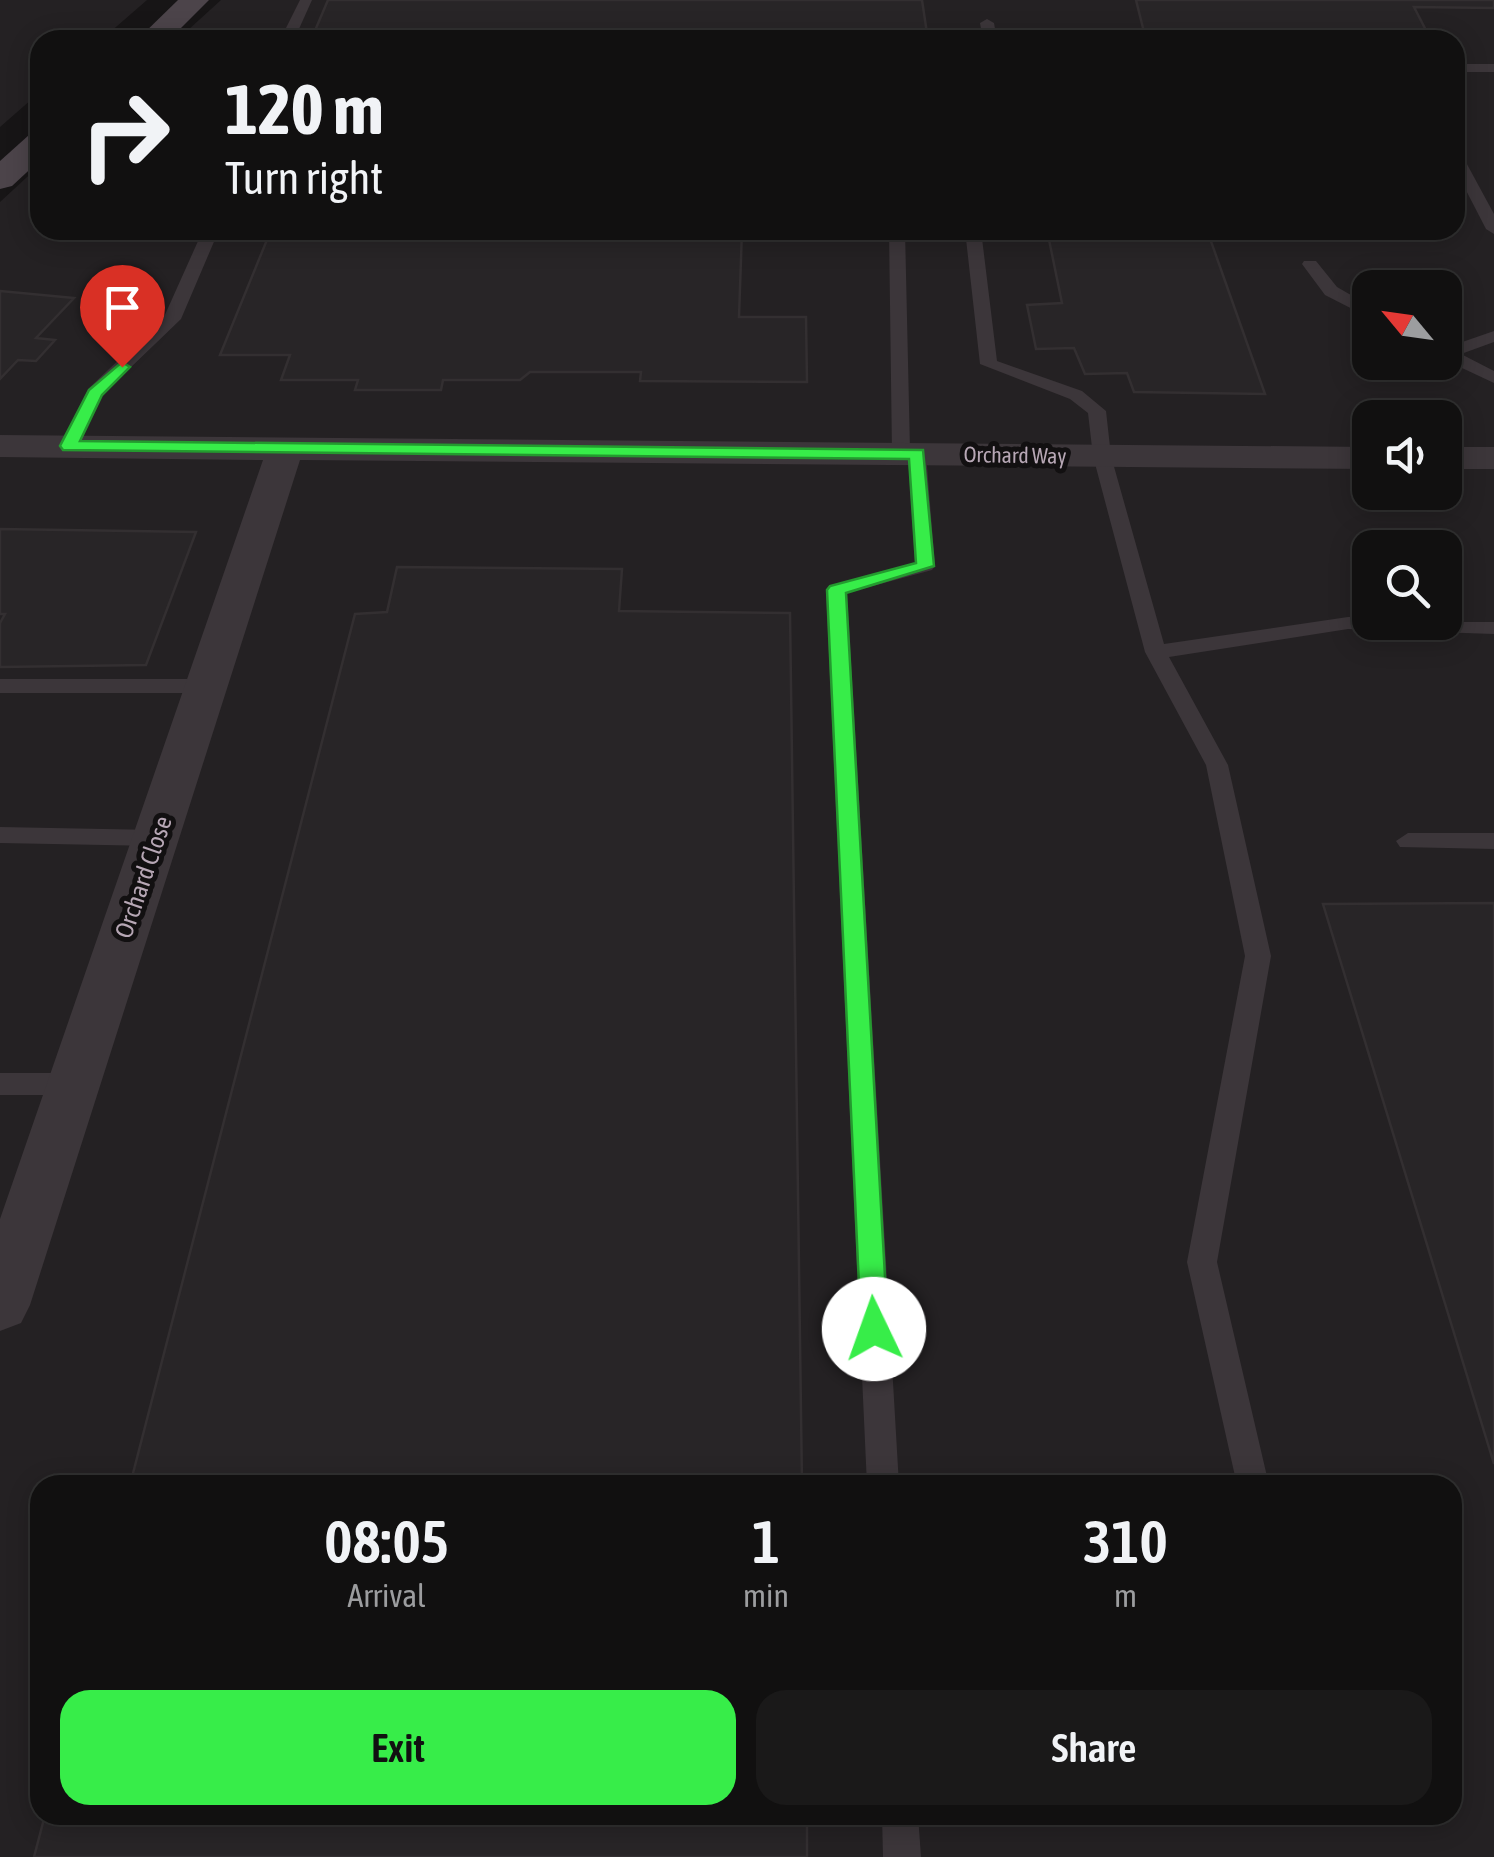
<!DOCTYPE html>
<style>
:root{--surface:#111010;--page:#1a1919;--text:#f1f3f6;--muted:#9c9d9f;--line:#303030;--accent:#37ed49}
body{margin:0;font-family:"Asap Condensed",sans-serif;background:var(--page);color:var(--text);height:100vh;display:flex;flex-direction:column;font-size:38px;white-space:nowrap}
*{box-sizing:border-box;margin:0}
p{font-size:32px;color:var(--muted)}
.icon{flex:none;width:55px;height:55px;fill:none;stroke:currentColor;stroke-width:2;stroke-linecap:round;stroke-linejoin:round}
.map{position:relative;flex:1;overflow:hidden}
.drawer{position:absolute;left:30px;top:1475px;width:1432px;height:350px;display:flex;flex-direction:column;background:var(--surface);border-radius:30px;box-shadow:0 5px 25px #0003,0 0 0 2px var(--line)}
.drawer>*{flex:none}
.banner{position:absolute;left:30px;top:30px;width:1435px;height:210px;border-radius:30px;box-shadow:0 5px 25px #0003,0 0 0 2px var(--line);background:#111010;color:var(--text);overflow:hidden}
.needle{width:65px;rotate:299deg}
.fabs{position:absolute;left:1352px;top:270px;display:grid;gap:20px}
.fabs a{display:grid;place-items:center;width:110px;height:110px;border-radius:20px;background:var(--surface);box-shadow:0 5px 25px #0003,0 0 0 2px var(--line);font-size:50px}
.pin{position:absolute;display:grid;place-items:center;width:85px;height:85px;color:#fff;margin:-102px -42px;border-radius:50% 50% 50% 0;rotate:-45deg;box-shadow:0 0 10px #0007}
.pin .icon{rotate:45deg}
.me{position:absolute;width:110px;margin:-55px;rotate:357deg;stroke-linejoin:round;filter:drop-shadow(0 0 8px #0008)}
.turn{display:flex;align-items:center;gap:35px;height:210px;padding:0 30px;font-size:45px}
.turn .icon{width:130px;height:130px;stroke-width:2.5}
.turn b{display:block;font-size:70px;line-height:85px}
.eta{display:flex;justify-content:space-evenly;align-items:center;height:170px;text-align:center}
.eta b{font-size:60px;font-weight:600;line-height:70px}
.button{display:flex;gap:20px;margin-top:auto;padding:20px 30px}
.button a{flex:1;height:115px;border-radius:30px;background:var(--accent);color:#111;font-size:40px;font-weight:600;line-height:115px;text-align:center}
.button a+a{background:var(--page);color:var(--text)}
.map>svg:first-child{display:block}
.built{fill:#242123;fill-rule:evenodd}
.building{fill:#282527;stroke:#332f31;stroke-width:2.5}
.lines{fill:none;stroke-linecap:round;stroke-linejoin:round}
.service{fill:#3c363a;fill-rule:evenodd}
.minor{fill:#3c363a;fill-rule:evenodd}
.secondary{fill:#4c444a;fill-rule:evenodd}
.route{fill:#37ed49;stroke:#249a2f;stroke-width:2.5}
.labels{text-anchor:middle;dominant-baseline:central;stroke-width:10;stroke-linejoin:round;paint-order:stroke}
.far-street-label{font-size:22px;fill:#b7a7b5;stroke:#121011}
.street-label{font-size:25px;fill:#b7a7b5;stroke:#121011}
</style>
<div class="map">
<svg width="1494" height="1857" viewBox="0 0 1494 1857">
<rect width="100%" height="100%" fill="#171516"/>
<!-- built -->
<g class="built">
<polygon points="0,0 147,0 101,40 40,40 40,92 0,127"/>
<path d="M221 0H1494V1857H0V202L40 165V230H1455V40H177ZM1370 288H1445V362H1370ZM1370 418H1445V492H1370ZM1370 548H1445V622H1370ZM40 1485H1452V1815H40Z"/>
</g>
<!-- building -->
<g class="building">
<polygon points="328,0 922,0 928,40 311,40"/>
<polygon points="1136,0 1494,0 1494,8 1414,7 1431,40 1146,40"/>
<polygon points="271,230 742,230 739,317 806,317 807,382 640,381 641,372 530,372 520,380 443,380 441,390 355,390 358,380 281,380 290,355 220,355"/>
<polygon points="1047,230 1207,230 1265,394 1134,392 1127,373 1085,374 1074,348 1036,349 1027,305 1062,303"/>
<polygon points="0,291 74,298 36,338 55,340 36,361 18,360 0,379"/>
<polygon points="0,529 196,532 146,665 0,667 0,623 5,614 0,614"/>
<polygon points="397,567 622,569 619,611 790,613 802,1485 130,1485 355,614 387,612"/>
<polygon points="1494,903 1494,1464 1323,904"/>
<polygon points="45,1815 807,1815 807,1857 34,1857"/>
</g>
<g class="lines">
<!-- service -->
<g class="service">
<polygon points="300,0 312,0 294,40 280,40"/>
<polygon points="987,19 994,23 997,40 983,40 980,23"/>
<rect x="1455" y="64" width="39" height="8"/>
<polygon points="1455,151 1462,155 1494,214 1494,234 1486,229 1455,169"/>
<polygon points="203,230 219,230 181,319 102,395 76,450 62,450 60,446 88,389 164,317"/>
<polygon points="889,230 905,230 910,450 917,448 926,454 935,566 932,570 847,593 899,1485 867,1485 826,590 829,586 915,563 908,457 901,459 892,453"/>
<polygon points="965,230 981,230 997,361 1082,391 1106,411 1111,456 1164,644 1348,617 1370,617 1370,622 1494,622 1494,634 1348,629 1169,657 1228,765 1271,956 1217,1262 1269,1485 1237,1485 1187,1262 1245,956 1206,765 1145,652 1093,456 1088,413 1070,399 980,364"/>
<polygon points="1304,261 1316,261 1337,287 1370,306 1370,318 1325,295 1302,264"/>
<polygon points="1494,331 1494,342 1461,354 1494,371 1494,383 1445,360 1445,348"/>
<polygon points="0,679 207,679 218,686 207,693 0,693"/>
<polygon points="0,827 156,830 168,838 156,846 0,843"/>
<polygon points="1408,833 1494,833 1494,849 1400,847 1396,841"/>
<polygon points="0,1073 73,1073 83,1077 87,1084 83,1091 73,1095 0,1095"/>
<polygon points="882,1815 918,1815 921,1857 883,1857"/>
</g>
<!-- minor -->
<g class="minor">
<polygon points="0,435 1370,447 1370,469 300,460 30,1305 21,1323 0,1331 0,1219 263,460 0,457"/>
<rect x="1445" y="447" width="49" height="22"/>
</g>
<!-- secondary -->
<g class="secondary">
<polygon points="178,0 209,0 169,40 137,40"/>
<polygon points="40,132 40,160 12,186 0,189 0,161 29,135"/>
</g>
</g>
<!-- route -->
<polygon class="route" points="122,362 130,367 102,395 80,441 923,450 934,566 846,593 888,1329 884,1338 874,1341 865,1338 861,1329 827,590 830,586 916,563 909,459 63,450 60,446 89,390"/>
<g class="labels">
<!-- far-street labels -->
<g class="far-street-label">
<text transform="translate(1015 455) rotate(1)">Orchard Way</text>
</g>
<!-- street labels -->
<g class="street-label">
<text transform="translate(143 877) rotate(-71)">Orchard Close</text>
</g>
</g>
</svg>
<div class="fabs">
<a><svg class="needle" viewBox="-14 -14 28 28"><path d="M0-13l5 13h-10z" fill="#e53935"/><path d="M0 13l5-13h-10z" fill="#9c9d9f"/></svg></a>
<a><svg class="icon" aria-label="sound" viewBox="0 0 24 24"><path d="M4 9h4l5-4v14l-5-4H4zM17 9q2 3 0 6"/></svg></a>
<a><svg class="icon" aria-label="search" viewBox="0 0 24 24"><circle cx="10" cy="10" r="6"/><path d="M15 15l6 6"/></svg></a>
</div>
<div class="pin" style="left:122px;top:367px;background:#d93025"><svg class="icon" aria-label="arrive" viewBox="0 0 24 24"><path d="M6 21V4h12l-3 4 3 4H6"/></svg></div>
<svg class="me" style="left:874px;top:1329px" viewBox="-20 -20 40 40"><circle r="19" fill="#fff"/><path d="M0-13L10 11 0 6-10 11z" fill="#37ed49"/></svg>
<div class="banner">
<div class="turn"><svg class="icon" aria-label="right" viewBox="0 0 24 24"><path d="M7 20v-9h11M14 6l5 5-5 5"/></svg><div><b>120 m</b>Turn right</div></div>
</div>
<section class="drawer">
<div class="eta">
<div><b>08:05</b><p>Arrival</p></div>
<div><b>1</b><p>min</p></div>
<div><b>310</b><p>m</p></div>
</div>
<div class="button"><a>Exit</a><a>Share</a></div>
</section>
</div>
